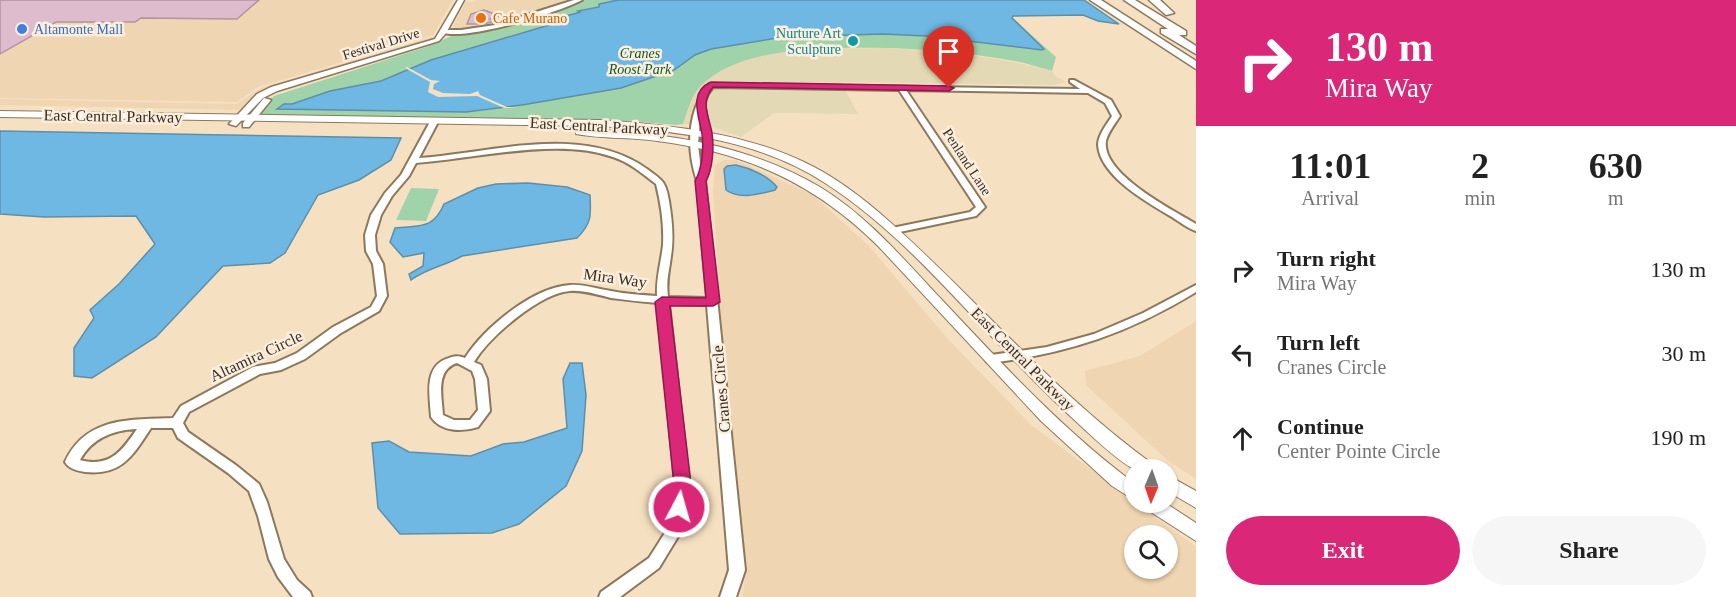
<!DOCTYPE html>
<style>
:root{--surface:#fff;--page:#f6f6f6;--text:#222;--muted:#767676;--accent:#db2777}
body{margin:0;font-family:"Times New Roman",serif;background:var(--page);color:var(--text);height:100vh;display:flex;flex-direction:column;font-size:22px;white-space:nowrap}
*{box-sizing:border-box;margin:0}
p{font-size:20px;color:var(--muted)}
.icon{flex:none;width:33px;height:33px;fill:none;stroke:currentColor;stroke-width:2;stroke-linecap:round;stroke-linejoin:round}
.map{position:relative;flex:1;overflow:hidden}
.details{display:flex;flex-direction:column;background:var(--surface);width:540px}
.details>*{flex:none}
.banner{background:#db2777;color:#fff;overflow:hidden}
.needle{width:39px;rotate:182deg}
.tools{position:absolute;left:1124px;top:459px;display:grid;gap:12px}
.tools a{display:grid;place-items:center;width:54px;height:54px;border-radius:50%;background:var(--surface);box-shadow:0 2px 4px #0004;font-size:30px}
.pin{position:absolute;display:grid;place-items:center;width:51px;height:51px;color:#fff;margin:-62px -26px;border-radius:50% 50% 50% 0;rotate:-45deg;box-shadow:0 0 6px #0007}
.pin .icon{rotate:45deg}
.me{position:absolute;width:66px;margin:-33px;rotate:6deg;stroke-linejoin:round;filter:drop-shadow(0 0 4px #0008)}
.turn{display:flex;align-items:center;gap:21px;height:126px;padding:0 30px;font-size:27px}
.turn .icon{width:78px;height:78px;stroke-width:2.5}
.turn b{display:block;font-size:42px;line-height:51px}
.eta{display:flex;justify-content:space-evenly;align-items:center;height:102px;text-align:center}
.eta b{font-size:36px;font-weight:700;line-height:42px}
.primary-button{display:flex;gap:12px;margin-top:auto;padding:12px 30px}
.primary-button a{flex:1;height:69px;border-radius:36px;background:var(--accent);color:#fff;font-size:24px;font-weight:700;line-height:69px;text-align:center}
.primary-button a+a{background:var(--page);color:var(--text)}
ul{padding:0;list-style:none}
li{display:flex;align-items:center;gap:18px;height:84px;padding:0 30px}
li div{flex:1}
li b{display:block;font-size:22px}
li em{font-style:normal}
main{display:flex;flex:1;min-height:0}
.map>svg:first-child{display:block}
.built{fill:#efd5b1;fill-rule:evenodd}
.green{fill:#a0d3aa}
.sand{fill:#e3dab5}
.water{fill:#6eb8e3;stroke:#5e8fa9;stroke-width:1.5}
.pier{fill:#f6e0c2}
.building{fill:#debbcd;stroke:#b392a3;stroke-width:1.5}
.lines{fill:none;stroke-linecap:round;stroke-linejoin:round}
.minor-casing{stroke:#8c785d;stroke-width:4}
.tertiary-casing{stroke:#8c785d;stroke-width:3}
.secondary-casing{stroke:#8c785d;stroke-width:2}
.motorway-casing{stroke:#8c785d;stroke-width:3}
.minor{fill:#fff;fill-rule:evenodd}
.tertiary{fill:#fff;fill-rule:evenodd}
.secondary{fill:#fff;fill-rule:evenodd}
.motorway{fill:#fff;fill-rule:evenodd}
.route{fill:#db2777;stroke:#8e194d;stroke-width:1.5}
.food-dot{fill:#e8710a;stroke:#fceedd;stroke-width:2}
.shop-dot{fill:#3f7fe0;stroke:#fceedd;stroke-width:2}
.culture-dot{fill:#0f9aa8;stroke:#fceedd;stroke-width:2}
.labels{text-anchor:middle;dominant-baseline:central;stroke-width:5;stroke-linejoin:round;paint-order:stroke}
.far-food-label{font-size:14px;fill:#c56008;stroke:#fceedd;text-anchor:start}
.far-shop-label{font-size:14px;fill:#366cbe;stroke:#fceedd;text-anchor:start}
.far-culture-label{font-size:14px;fill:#0d838f;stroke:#fceedd;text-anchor:end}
.far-street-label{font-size:14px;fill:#372e23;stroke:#fceedd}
.far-park-label{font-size:14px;font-style:italic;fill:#0d5729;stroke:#fceedd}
.street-label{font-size:16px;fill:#372e23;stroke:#fceedd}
</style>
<main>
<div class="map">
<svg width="1196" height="597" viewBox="0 0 1196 597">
<rect width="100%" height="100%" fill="#f6e0c2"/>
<!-- built -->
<g class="built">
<polygon points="0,0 453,0 433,35 258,87 237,102 0,98"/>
<polygon points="455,0 458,0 440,32 433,39 265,94 248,110 0,105 0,99 237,104 261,88 435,36"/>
<polygon points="477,0 575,0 475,31 457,31 453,26 466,1 471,2"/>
<path d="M724 160H736L813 195 867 244 948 339 1031 425 1196 547V597H742L746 571 720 307 713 191 715 165ZM1134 536H1167V568H1134Z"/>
<polygon points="1196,321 1196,479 1167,460 1086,385 1085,371 1140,356"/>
</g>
<!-- green -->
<g class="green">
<path d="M584 0H1003L1012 17 1056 57 1052 71C1037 67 1023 62 1008 60 938 47 751 32 700 87 691 96 688 111 683 124L677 125 626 121 263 115 259 111 274 96 426 47 454 35 486 32Z"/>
<polygon points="411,188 439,189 426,221 396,220"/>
</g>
<!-- sand -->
<path class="sand" d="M885 48C942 51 997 56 1052 71L1055 76 1066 82 1053 85 841 82 858 114 774 113 741 137 709 126 683 124C688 111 691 96 700 87 741 44 830 49 885 48Z"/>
<!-- water -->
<g class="water">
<path d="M618 0H1084L1119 24 1098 21 1083 15 1013 16 1012 18 1044 49 1042 50 926 36 883 34 783 37 711 49 695 55 674 70 621 88 522 105 466 112 277 109 284 104H292L330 91 381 81 431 60 549 25 552 22 549 20C559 16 570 16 580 12L578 11 599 7V4Z"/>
<polygon points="0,131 401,138 391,160 359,180 318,195 285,253 270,263 223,266 156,337 92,378 74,376 74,348 94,318 90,310 119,284 155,244 136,216 44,217 0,214"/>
<path d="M736 165C750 168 768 176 777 187L775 190C759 194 740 200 726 190L724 169 727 166Z"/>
<path d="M528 183 567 187 590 195C591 215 592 223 577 238L462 256C445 266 427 268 411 280L409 274 423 266 424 253 403 257 390 242 395 228C420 225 433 230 444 204L478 188 496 184Z"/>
<polygon points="570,363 582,363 586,395 582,451 566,486 519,524 492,533 400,534 378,508 372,443 389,441 409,452 471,456 503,444 524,442 567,428 563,379"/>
</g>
<!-- pier -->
<polygon class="pier" points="407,67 431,80 440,81 434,84 433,89 443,93 470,94 478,91 480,95 507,107 519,108 504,108 477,96 438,97 428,92 430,82 405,68"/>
<!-- building -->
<g class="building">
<polygon points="0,0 259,0 237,19 141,18 135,22 56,22 0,54"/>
<polygon points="484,10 500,16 490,19 495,21 483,24 467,24 471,14"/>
</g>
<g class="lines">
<!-- minor casing -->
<g class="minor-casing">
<g id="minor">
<path d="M574 0H582C560 12 463 42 441 32L444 30H461L495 25Z"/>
<path d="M1070 80H1074L1111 100 1120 116C1115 124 1108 132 1106 141 1101 174 1173 210 1196 224V231C1187 228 1180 222 1172 217 1148 203 1100 176 1098 145 1098 135 1107 124 1112 116L1105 103 1088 93 906 90 985 207 976 216 895 233 890 230 892 228 970 212 976 207 899 90 713 87 708 94 703 106 705 108C710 133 715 157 705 181L745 570 736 597H720L729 570 707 305 669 304 689 484 682 530 659 568 620 597H599L601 592 649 558 668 528 675 484 658 303C642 302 627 300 611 298 598 295 584 290 570 291 540 293 489 337 474 362L481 365 487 379 490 411 478 427C462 432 441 432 431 417 430 398 423 368 446 359 453 356 458 355 465 358 484 328 533 287 570 285 584 284 597 289 611 291 626 294 642 295 657 296 656 278 661 263 663 245 664 224 661 204 656 184 643 174 629 162 613 157 558 137 474 159 416 163L409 176 392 196 381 215 375 235 376 251 383 264 387 296 379 311 341 333 305 359 281 370 260 374 189 412 183 423 188 432 237 466 259 484 267 502 284 559 297 580 310 592 312 597H293L278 577 269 559 258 516 249 491 228 473 178 438 173 428H151C133 455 122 476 85 472 78 471 69 469 65 462 86 416 131 420 173 418L181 406 253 367 275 363 297 353 333 327 371 307 377 296 373 264 366 251 365 235 371 215 385 193 401 175 431 120 438 122 419 158C491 153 583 123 647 169 652 173 661 178 664 184 667 189 668 196 669 201 672 219 674 238 671 256 669 273 666 279 668 297L707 298 697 181C686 149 687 111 709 84L1080 89 1070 82ZM700 119 703 145 701 169 698 145ZM457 363 472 371 475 379 478 410 470 420H454L443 415C442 397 435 370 457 363ZM137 429C122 451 110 468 80 460 92 438 113 430 137 429Z"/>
<path d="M1196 285V292C1129 333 1069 353 991 363L987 362 985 359 987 356 991 355 1047 347 1094 334 1143 313Z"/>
</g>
</g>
<!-- tertiary casing -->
<g class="tertiary-casing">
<g id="tertiary">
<polygon points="458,0 464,0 446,33 439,41 277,91 263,98 236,126 229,124 257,94 271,87 435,39"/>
<polygon points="264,98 271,100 249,127 243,127 243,123"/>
</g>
</g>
<!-- secondary casing -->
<g class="secondary-casing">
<g id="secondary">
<path d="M0 111 599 120C672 125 749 133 814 167 839 180 861 197 882 215 975 296 1053 393 1154 465L1156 470C1150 470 1140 471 1134 469 1118 462 1082 427 1068 414 987 340 917 242 825 183 758 139 677 131 599 126L0 117Z"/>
<path d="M579 129C663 132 747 144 820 187 868 216 905 261 943 301 1003 365 1064 431 1134 483V500L1112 486 1041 421 879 247C816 184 746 152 657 141 631 137 602 139 576 134V130Z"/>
<polygon points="1167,475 1196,491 1196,508 1167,491"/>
<polygon points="1140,502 1164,502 1196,523 1196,541 1143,507"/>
</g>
</g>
<!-- motorway casing -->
<g class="motorway-casing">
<g id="motorway">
<polygon points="1090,0 1101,0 1196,61 1196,69"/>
<polygon points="1124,0 1135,0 1186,31 1186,35 1179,35 1196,46 1196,54 1161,33 1161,29 1168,29"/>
<polygon points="1149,0 1160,0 1174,13 1166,15"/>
</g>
</g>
<!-- minor -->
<use href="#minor" class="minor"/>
<!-- tertiary -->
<use href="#tertiary" class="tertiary"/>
<!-- secondary -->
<use href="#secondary" class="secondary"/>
<!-- motorway -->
<use href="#motorway" class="motorway"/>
</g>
<!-- route -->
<path class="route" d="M711 82 949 86 954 88 949 91 713 87C700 103 709 116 712 133 714 147 713 168 706 181L720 302 713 306H670L691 484 685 513 679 515 672 513 670 507 674 484 655 302 662 297 706 298 695 181C702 169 704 148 702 134 699 116 688 92 711 82Z"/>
<!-- markers -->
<circle class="food-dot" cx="481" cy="18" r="6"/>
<circle class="shop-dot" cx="22" cy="29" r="6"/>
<circle class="culture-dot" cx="853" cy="41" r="6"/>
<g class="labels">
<!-- far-food labels -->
<g class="far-food-label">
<text x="493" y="18">Cafe Murano</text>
</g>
<!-- far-shop labels -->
<g class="far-shop-label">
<text x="34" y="29">Altamonte Mall</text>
</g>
<!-- far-culture labels -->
<g class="far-culture-label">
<text x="841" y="33">Nurture Art<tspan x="841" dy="16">Sculpture</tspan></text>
</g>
<!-- far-street labels -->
<g class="far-street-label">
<text transform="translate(381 44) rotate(-17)">Festival Drive</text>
<text transform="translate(967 162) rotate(57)">Penland Lane</text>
</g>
<!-- far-park labels -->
<g class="far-park-label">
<text x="640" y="53">Cranes<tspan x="640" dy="16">Roost Park</tspan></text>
</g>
<!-- street labels -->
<g class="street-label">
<text transform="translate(113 116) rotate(1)">East Central Parkway</text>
<text transform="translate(599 126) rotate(3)">East Central Parkway</text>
<text transform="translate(615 278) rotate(8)">Mira Way</text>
<text transform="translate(256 356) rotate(-25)">Altamira Circle</text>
<text transform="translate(1023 359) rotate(45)">East Central Parkway</text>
<text transform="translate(721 389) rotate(-95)">Cranes Circle</text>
</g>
</g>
</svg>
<div class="tools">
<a><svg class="needle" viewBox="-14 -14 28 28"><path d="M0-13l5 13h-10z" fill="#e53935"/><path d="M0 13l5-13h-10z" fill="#767676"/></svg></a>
<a><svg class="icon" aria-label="search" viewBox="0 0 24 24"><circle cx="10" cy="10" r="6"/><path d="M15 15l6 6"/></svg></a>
</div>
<div class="pin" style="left:949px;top:88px;background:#d93025"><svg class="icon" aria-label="arrive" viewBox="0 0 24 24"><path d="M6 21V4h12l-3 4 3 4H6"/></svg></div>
<svg class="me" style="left:679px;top:507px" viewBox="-20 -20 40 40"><circle r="17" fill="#db2777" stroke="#fff" stroke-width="3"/><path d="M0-11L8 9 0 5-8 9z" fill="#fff"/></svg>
</div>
<section class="details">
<div class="banner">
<div class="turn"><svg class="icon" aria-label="right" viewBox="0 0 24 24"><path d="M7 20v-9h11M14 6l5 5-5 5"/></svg><div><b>130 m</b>Mira Way</div></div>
</div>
<div class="eta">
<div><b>11:01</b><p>Arrival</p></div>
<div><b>2</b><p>min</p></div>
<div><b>630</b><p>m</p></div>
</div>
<ul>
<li><svg class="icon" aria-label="right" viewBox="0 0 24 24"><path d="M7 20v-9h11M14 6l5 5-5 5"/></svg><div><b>Turn right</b><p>Mira Way</p></div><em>130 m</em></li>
<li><svg class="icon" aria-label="left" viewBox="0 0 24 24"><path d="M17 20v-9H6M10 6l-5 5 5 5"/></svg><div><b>Turn left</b><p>Cranes Circle</p></div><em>30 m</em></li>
<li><svg class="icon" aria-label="ahead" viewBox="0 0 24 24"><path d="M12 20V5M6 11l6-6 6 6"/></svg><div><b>Continue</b><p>Center Pointe Circle</p></div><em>190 m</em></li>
</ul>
<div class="primary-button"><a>Exit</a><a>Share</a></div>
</section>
</main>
